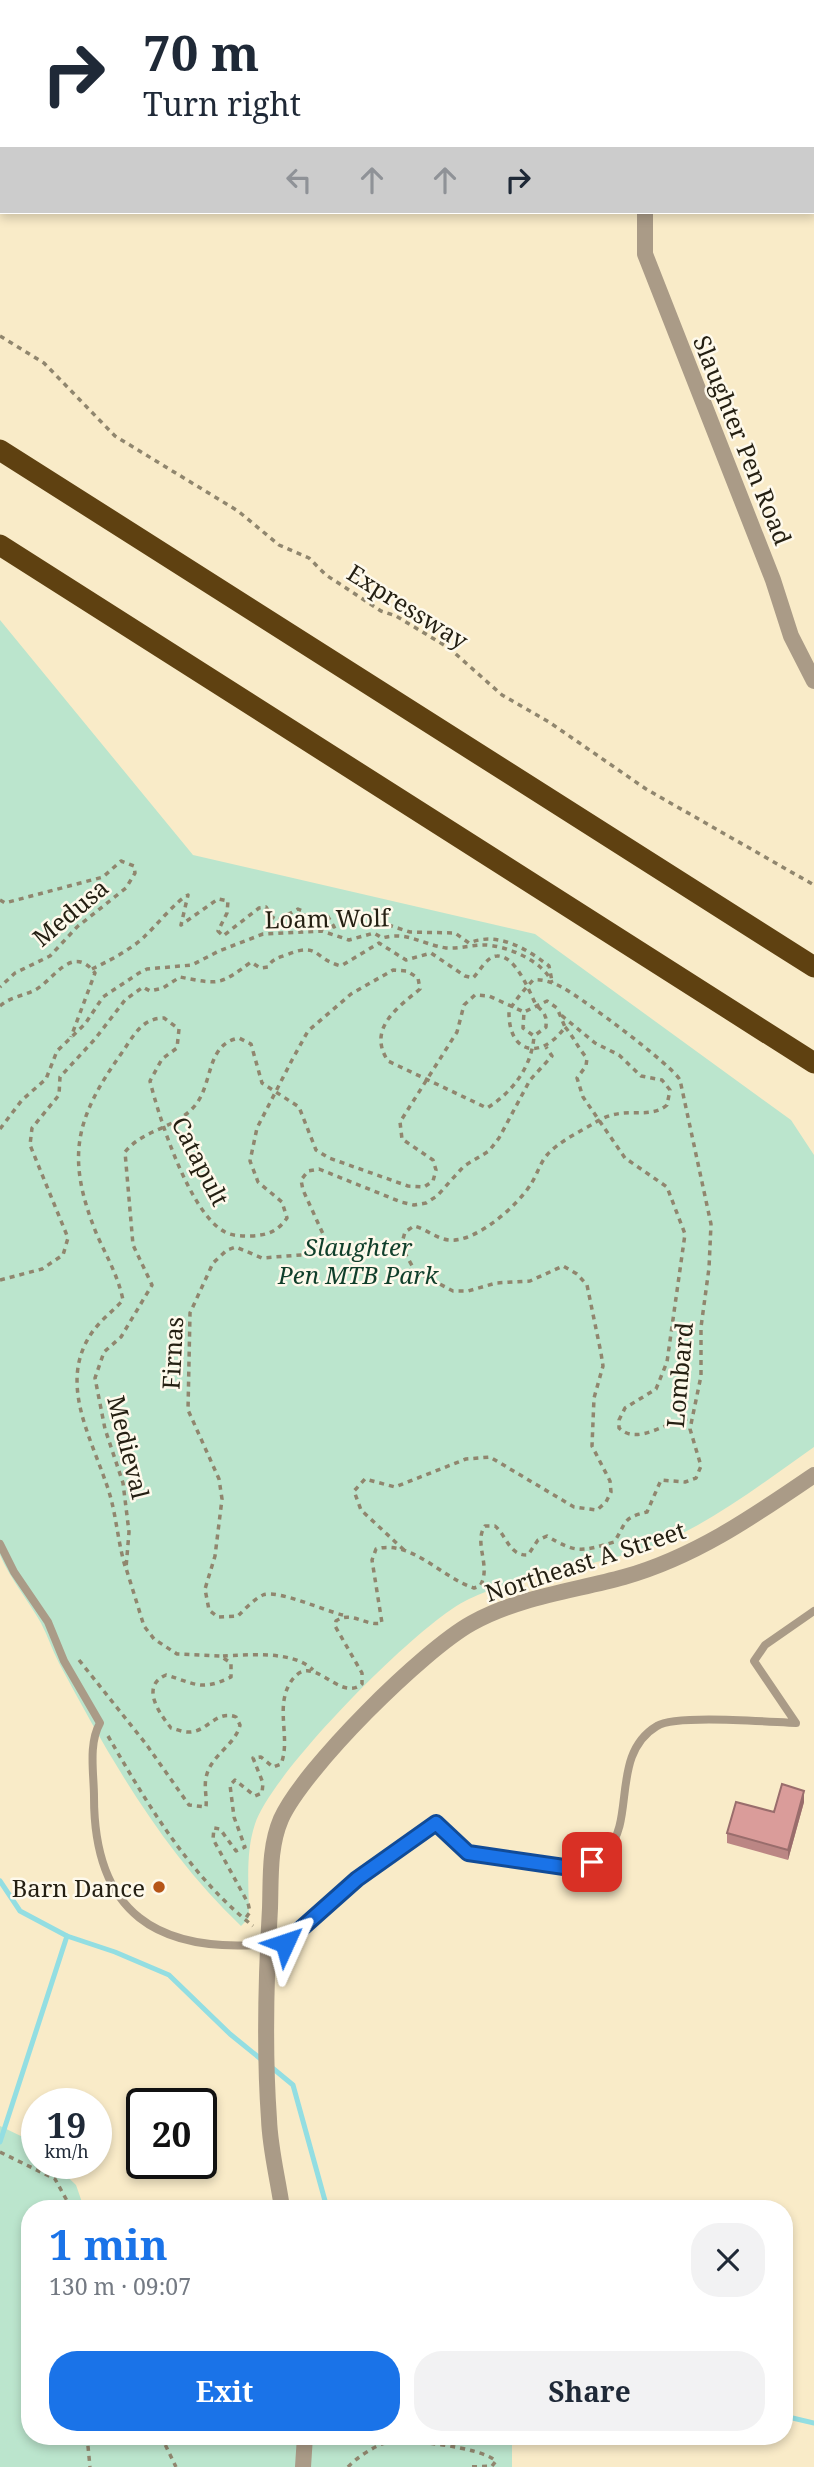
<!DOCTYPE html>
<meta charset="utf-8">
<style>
:root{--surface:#fff;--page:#f2f2f3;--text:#1f2937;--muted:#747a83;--accent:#1a73e8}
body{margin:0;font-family:"Noto Serif",serif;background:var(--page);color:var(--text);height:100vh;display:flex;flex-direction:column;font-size:26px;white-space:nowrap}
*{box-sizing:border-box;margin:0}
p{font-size:23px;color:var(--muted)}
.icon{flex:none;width:38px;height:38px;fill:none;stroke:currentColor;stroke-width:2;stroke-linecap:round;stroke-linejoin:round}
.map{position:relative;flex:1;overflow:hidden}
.sheet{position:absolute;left:21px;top:2200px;width:772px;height:245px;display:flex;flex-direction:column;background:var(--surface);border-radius:28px;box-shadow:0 4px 10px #0003}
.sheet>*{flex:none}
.banner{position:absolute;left:0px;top:0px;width:816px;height:214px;box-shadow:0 4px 10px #0003;background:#fff;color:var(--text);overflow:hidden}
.speed{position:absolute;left:21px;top:2088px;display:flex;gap:14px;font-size:35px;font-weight:700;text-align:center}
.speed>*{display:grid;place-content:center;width:91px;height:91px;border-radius:50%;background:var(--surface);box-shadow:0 4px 10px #0003;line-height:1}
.speed small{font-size:18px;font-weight:400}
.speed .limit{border:4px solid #111;border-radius:10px;background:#fff;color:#111}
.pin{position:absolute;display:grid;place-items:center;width:60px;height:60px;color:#fff;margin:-30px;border-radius:14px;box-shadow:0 4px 10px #0006}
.me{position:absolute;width:77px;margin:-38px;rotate:48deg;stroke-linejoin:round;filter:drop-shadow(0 0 5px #0008)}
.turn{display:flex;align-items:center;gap:24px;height:147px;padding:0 28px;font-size:32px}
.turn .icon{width:91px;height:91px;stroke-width:2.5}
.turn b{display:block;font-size:49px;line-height:60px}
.lanes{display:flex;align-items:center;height:66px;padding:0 28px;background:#0003;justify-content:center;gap:35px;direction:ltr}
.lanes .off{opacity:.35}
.round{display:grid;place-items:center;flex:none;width:74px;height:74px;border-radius:28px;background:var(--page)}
.head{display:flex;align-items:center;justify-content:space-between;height:119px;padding:0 28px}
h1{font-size:42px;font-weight:700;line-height:52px;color:var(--accent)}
.action{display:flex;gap:14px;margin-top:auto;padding:14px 28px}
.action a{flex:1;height:80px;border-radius:28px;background:var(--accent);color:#fff;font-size:28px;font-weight:700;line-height:80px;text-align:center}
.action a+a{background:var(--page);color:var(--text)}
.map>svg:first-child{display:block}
.green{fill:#bbe5cd}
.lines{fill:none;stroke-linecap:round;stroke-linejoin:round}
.stream{stroke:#93dee2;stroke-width:5}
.path{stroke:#90866e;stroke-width:3.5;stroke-dasharray:5 5;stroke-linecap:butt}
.service{stroke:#aa9b87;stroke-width:8}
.minor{stroke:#aa9b87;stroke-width:16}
.motorway{stroke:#5f4111;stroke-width:21}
.wall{fill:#bb8684}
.shaded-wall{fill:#996d6c}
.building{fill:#da9c9a;stroke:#996d6c;stroke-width:2}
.route-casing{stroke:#114b97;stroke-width:18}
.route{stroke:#1a73e8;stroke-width:12}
.poi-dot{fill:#b65517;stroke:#fef9eb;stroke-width:2.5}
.labels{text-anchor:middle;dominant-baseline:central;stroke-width:5;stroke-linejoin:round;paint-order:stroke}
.street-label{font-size:24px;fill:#241f12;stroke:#fef9eb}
.park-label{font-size:24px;font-style:italic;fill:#103f2b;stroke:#fef9eb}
.poi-label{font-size:24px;fill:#241f12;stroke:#fef9eb;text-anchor:end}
</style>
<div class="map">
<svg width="814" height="2467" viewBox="0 0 814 2467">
<rect width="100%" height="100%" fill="#f9ebc8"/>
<!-- green -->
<g class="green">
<path d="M0 620 193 855 535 934 791 1120 814 1155V1447C771 1477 729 1510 681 1534 617 1566 536 1568 469 1599 419 1622 271 1773 255 1824 245 1854 249 1887 249 1918L241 1926C163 1852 109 1757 59 1663 52 1650 48 1636 41 1623 28 1600 11 1580 0 1555Z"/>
<polygon points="0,2126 27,2139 37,2148 37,2163 53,2163 76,2185 84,2208 30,2208 30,2436 512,2436 512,2467 0,2467"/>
</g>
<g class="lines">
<!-- stream -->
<g class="stream">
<polyline points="0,1881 20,1911 67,1936 0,2142"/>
<polyline points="67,1936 115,1952 169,1975 230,2034 262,2060"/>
<polyline points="270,2066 293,2085 327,2208"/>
<polyline points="784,2416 814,2423"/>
</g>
<!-- path -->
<g class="path">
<polyline points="0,336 44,363 115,436 238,511 279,545 309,558 326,575 381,611 396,616 449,648 502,695 549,722 646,789 814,885"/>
<polyline points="0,900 5,903 103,877 121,861 134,866 135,873 126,888 77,927 50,956 15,973 0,987"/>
<path d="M92 969C107 962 132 949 144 937 155 927 177 900 188 895L181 925 218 899 228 901 227 913 218 931 223 936 259 908 266 907 272 917 278 920 298 909 303 911 306 921 327 915 334 927 349 920 360 922 373 920 410 932 455 933 469 943C498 931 527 949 549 966L552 981"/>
<path d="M0 1006C10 997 23 996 35 990 54 980 72 943 95 973L71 1037"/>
<path d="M565 1027C574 1037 577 1047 587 1058L586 1066 577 1078 583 1097 625 1158 667 1187 685 1234 667 1362 656 1389 625 1408 619 1420V1428C639 1447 668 1419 690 1419"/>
<path d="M0 1129 22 1100 46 1079 57 1051 85 1024 103 997 139 973 147 969 192 965 219 951 263 934 322 931 349 940 374 933 382 938C407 931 421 944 446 948 459 949 471 945 484 945 506 945 545 962 552 983"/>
<path d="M0 1280 42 1269 63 1255 68 1238 30 1145 32 1128 59 1095 60 1077 95 1039 125 1000 143 987 150 991 163 988 180 977C220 985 220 985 251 962L260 968 268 967C272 959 278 958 286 955 320 941 313 959 341 966L379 943 406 960 431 953 465 976 473 978C480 971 487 956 497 956 515 955 529 990 535 1003 537 1007 544 1011 545 1016 547 1019 546 1023 546 1027L534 1036 523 1028 524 1012 547 1001 557 1008 565 1027C541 1061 508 1054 509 1011 516 999 524 990 533 980 544 979 555 983 565 989 583 999 672 1065 680 1080L711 1224 709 1268 701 1327V1376L690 1429 701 1466 696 1478 685 1482 661 1480 647 1512C621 1518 627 1523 614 1542 580 1552 576 1553 547 1536L538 1540 528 1555C509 1556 507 1536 495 1526H485C473 1543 492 1567 480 1586L474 1588C442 1578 411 1539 376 1549L372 1560 382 1623C366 1627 351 1610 336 1621L335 1626 362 1673V1684C338 1704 312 1647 290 1683 275 1708 291 1739 281 1764L273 1767 261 1757 253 1758 263 1783 262 1793 255 1796 235 1780 230 1785 234 1817 245 1847 236 1851 220 1829 214 1828 213 1839 248 1903 250 1912 245 1919"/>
<path d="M404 1550 361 1510 354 1491 365 1479 395 1487 466 1459 490 1457 574 1507 597 1510 606 1502 611 1492 610 1481 592 1446 594 1398 603 1366 601 1353 587 1285 577 1274 563 1266 530 1281 496 1283 468 1291H453L415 1271 401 1246 405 1232 414 1226C426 1229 437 1239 449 1240 476 1243 518 1205 531 1184 537 1175 540 1163 547 1155 558 1142 581 1131 596 1122 625 1104 648 1121 667 1105L670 1090 662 1080 641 1076 619 1055 595 1043 561 1015"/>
<path d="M125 1566C117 1539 116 1509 106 1483 89 1433 58 1380 93 1331 101 1320 114 1310 123 1300 118 1276 107 1257 97 1235 66 1159 74 1120 121 1054 133 1037 141 1018 164 1018L179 1029 177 1048 162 1059 150 1081C159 1118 190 1214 225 1232 232 1236 242 1236 251 1236 268 1235 277 1232 287 1218L282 1202 258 1182 250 1161 257 1128 292 1060 308 1031 351 994 393 970 407 971 418 978 420 989C397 1008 367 1029 388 1061L487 1108C513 1092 532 1066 534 1036"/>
<path d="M343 1615C325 1611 277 1589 263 1595 254 1599 245 1609 238 1616L218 1617 209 1610 205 1589 215 1556 222 1499 219 1479 188 1410 190 1313 213 1263 227 1250 236 1247 262 1258 313 1254 323 1234 303 1190 301 1180 308 1171 319 1169 401 1202 414 1205 426 1203 437 1196 464 1166 489 1151 499 1138 530 1080 552 1056 546 1047"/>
<path d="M223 1656C248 1655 293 1650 313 1670"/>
<path d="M79 1660 146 1744 189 1805 206 1807C207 1798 204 1787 206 1778 210 1755 235 1746 240 1725L236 1717C216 1709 207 1733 188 1732 182 1732 176 1729 171 1728 159 1713 140 1686 166 1675 194 1683 201 1692 231 1677V1663L220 1656 177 1654 154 1639 144 1626 126 1568 129 1532 123 1483 105 1429 95 1378 104 1352 121 1337 152 1285 133 1245 125 1152C144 1128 178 1129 197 1103 213 1080 207 1044 239 1038L251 1044 262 1083 299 1107 316 1150 329 1158 408 1186 424 1187 433 1181 436 1170 433 1160 402 1139 400 1122 457 1032 464 1005 475 995 489 996 524 1012"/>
<path d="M108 1736C148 1805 189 1875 253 1926"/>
<polyline points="0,2152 55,2179 71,2208"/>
<polyline points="87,2436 90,2467"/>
<polyline points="161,2436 176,2467"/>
<path d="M348 2467C355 2459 374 2446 385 2443 405 2438 481 2447 496 2461L492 2466 468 2467"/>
</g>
<!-- service -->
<g class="service">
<path d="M0 1544 14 1572 48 1622 64 1661 100 1723C88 1744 94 1774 94 1797 94 1913 157 1954 268 1944"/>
<path d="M269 1957 357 1879 436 1823C445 1832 456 1847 467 1852 481 1859 515 1860 531 1862 671 1884 590 1766 657 1726 676 1714 769 1722 796 1723L754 1661 765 1645 814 1611"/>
</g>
<!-- minor -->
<g class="minor">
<polyline points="715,2 716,0"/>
<polyline points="645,212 645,254 773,580 791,636 814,681"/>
<path d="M282 2208C278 2179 270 2149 269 2119 264 2050 266 1977 270 1908 271 1878 269 1847 281 1819 304 1768 423 1650 472 1623 519 1597 573 1591 624 1577 695 1557 754 1516 814 1475"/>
<polyline points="303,2467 305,2436"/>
</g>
<!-- motorway -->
<g class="motorway">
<polyline points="0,450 814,967"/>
<polyline points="0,545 814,1063"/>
</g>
</g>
<!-- wall -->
<polygon class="wall" points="804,1802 788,1860 727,1843 727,1833 774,1812"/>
<!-- shaded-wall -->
<polygon class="shaded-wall" points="804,1791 804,1802 788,1860 788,1850"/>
<!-- building -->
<polygon class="building" points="782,1784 804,1791 788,1850 727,1833 736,1802 774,1812"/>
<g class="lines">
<!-- route casing -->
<g class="route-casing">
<polyline id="route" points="285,1943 357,1879 436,1823 468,1853 564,1867 592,1862"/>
</g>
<!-- route -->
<use href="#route" class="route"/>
</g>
<!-- markers -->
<circle class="poi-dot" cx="159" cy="1887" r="7"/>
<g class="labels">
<!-- street labels -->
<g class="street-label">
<text transform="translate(743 440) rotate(68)">Slaughter Pen Road</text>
<text transform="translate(408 606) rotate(32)">Expressway</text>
<text transform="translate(70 912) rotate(-40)">Medusa</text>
<text transform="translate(327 918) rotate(-1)">Loam Wolf</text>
<text transform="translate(201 1161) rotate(63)">Catapult</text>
<text transform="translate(172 1353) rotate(-87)">Firnas</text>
<text transform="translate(679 1375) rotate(-85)">Lombard</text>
<text transform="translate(129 1447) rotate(76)">Medieval</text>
<text transform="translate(585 1561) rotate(-18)">Northeast A Street</text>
</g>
<!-- park labels -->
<g class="park-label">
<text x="358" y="1246">Slaughter<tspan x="358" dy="28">Pen MTB Park</tspan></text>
</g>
<!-- poi labels -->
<g class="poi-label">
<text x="145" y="1887">Barn Dance</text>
</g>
</g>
</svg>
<div class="speed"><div>19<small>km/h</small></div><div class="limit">20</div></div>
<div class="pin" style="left:592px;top:1862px;background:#d93025"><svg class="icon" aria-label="arrive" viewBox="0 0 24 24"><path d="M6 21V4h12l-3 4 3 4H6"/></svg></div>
<svg class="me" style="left:285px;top:1943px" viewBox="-20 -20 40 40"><path d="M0-17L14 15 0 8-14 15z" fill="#1a73e8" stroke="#fff" stroke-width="4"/></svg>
<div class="banner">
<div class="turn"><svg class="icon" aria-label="right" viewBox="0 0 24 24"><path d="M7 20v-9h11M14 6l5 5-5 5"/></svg><div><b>70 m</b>Turn right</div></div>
<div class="lanes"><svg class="icon off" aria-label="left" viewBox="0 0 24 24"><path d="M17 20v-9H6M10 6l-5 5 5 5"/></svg><svg class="icon off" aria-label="ahead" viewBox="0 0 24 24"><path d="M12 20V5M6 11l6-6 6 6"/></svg><svg class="icon off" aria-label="ahead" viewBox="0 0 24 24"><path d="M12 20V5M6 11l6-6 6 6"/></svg><svg class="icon" aria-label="right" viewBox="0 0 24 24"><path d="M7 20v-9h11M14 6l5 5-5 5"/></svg></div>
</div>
<section class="sheet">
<div class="head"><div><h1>1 min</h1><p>130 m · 09:07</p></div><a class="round"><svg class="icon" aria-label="close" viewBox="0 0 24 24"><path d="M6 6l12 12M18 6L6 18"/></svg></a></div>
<div class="action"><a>Exit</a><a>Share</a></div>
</section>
</div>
